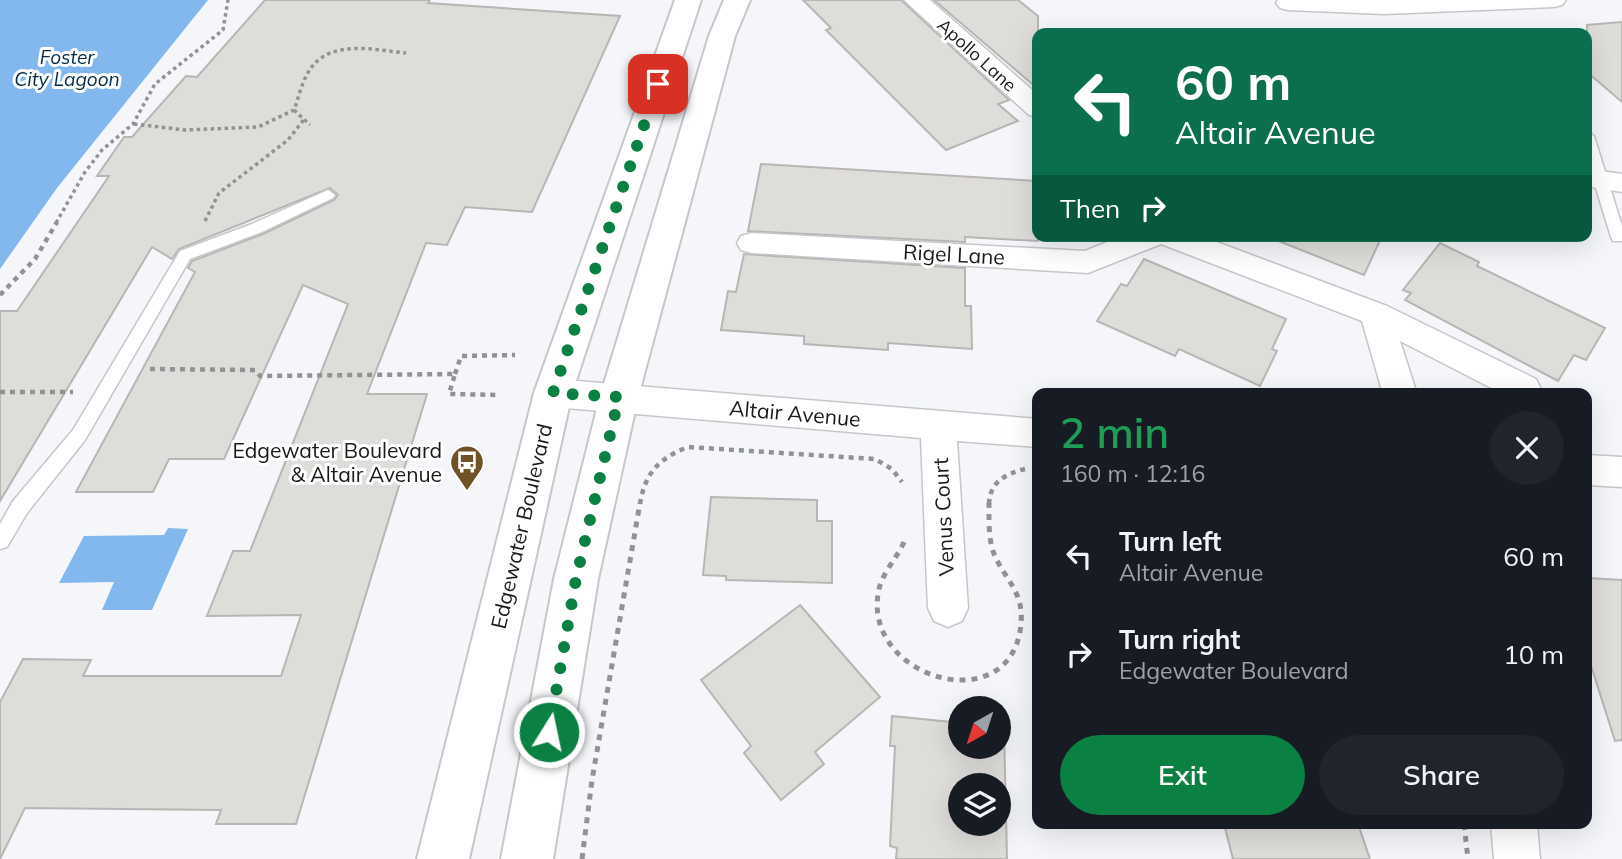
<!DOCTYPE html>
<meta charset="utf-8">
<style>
:root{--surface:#171b24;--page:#20242c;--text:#f1f3f6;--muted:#9ea1a6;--accent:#0b8043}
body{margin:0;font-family:Mulish,sans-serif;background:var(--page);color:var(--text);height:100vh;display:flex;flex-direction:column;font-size:26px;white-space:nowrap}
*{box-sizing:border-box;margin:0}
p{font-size:23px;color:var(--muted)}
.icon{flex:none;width:38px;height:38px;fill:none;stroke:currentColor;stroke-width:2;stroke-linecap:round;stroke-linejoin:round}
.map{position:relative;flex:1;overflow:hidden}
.panel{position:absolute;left:1032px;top:388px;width:560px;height:441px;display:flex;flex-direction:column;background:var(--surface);border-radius:14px;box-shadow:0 7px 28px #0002}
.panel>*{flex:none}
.banner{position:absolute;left:1032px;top:28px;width:560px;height:214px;border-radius:14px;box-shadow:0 7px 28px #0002;background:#0b6e4f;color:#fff;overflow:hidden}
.needle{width:46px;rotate:219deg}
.buttons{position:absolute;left:948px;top:696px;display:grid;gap:14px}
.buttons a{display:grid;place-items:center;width:63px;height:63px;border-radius:50%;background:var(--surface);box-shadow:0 7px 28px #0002;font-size:35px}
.pin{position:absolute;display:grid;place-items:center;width:60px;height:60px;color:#fff;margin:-30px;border-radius:14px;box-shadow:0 4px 10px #0006}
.me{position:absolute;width:77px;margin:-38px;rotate:10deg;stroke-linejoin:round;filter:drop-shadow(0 0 5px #0008)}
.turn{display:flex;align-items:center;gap:24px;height:147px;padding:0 28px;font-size:32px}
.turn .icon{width:91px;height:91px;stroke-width:2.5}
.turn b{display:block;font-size:49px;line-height:60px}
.then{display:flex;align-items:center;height:66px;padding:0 28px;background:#0003;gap:14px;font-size:26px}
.round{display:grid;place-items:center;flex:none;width:74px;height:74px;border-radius:37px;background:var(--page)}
.overview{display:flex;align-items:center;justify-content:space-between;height:119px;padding:0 28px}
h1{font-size:42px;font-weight:600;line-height:52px;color:#1e9e55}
.button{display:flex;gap:14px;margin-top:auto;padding:14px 28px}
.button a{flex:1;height:80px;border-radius:42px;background:var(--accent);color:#fff;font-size:28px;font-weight:600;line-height:80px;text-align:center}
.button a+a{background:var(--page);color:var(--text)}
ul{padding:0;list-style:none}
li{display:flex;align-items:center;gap:21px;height:98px;padding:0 28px}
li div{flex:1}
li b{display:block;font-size:26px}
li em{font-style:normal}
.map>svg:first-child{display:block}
.water{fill:#83b8ef}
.building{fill:#dfddda;stroke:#b8b6b4;stroke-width:2;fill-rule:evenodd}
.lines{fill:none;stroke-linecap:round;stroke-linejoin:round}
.service-casing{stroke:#c5c7ca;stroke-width:3}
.minor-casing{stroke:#c5c7ca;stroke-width:3}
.secondary-casing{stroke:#c5c7ca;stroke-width:4}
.path-far2{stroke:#909294;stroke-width:3.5;stroke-dasharray:3.5 3.5;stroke-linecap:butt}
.path-far1{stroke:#909294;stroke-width:4.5;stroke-dasharray:5 5;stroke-linecap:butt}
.path{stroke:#909294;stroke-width:5;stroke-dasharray:6 6;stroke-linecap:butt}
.service{fill:#fff;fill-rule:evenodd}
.minor{fill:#fff;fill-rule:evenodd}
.secondary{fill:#fff;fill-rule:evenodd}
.route{stroke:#0b8043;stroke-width:12;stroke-dasharray:0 21.6}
.labels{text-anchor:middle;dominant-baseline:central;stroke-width:6;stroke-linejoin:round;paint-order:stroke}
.far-street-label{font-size:18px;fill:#18191a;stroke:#fff}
.far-water-label{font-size:19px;font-style:italic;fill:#022b4d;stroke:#fff}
.street-label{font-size:21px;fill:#18191a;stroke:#fff}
.poi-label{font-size:21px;fill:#18191a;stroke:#fff;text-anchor:end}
</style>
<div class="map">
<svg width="1622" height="859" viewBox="0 0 1622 859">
<rect width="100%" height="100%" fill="#f4f6f9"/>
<!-- water -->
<g class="water">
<polygon points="0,0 208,0 57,188 0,269"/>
<polygon points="168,528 188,529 152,610 102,610 114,582 59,583 84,536 164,535"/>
</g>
<!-- building -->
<g class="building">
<polygon points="265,0 430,0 428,3 620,16 532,212 465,207 447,245 426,243 367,394 427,394 296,824 216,824 221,810 25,808 0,859 0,702 23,659 91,660 83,676 281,676 301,615 207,616 233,551 250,551 348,304 303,285 224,459 169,459 153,492 76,492 195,272 188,268 192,261 263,234 334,200 338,195 330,188 179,249 172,259 152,247 0,501 0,311 17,311 109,176 97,176 124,137 132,137 186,76 197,77"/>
<polygon points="803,0 901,0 1009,100 998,104 1018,121 946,150 826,30 831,28"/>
<polygon points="934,0 1018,0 1038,16 1038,89"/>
<polygon points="1622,22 1622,102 1587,72 1587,25"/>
<polygon points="761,164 1038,181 1038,241 965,237 965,242 748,231"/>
<polygon points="1272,236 1382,236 1364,275 1271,238"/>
<polygon points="1440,243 1479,262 1477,266 1605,328 1586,360 1574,355 1558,381 1405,300 1411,293 1403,290"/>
<polygon points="744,254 965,268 965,306 971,306 972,349 888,343 888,350 804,344 804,336 721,330 728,291 736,292"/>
<polygon points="1144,259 1286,319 1272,349 1277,351 1260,386 1179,349 1175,356 1097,321 1121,284 1127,286"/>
<polygon points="711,497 817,500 817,521 832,521 832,583 726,580 726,576 703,575"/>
<polygon points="1587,578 1622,580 1622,740 1615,741 1587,653"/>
<polygon points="800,605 880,697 815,752 824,764 781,800 744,753 751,746 701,680"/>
<path d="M892 716 961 723V747H999V728H1004L1007 859H896L897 848 890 846 895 746H890ZM961 786H999V824H961Z"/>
<polygon points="1224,824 1358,824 1370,859 1233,859"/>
</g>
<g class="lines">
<!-- service casing -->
<g class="service-casing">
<g id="service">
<polygon points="1587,132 1594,136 1622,226 1622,241 1613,241 1611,237 1587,159"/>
<polygon points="328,190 335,195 333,198 262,232 190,259 85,440 27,513 7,547 0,549 0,524 13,501 73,430 180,251 252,224"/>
</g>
</g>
<!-- minor casing -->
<g class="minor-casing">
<g id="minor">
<polygon points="904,0 930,0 1038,95 1038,117 1029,115"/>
<polygon points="1278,0 1566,0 1562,5 1554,7 1384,14 1288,10 1280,8 1276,3"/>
<polygon points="1601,171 1622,174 1622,192 1591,187 1587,179 1591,173"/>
<polygon points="752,233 1085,251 1122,236 1201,236 1387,306 1536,379 1541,389 1538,394 1503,394 1400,341 1417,394 1383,394 1362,321 1161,244 1088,273 752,253 741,250 737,243 741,236"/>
<polygon points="553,379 1038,419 1038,447 957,441 968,608 962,621 948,627 934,621 928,608 921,438 553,407 541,403 536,393 541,383"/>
<polygon points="1587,455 1622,457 1622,487 1587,485"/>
<polygon points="1491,824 1537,824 1540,859 1494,859"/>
</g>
</g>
<!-- secondary casing -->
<g class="secondary-casing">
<g id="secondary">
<polygon points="675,0 701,0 572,393 469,859 417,859 534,393"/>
<polygon points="724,0 750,0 735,36 638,397 598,579 553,859 501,859 554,579 600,397 709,36"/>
</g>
</g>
<!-- path-far2 -->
<g class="path-far2">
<polyline points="294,110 310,125"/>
<path d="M134 124 185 130 258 127 294 110C299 97 302 80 311 68 332 39 375 50 406 53"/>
<polyline points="205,221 219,193 288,140 305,118"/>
<polyline points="56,223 85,172 102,150 133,124 155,84 223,30 228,0"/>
</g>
<!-- path-far1 -->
<g class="path-far1">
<polyline points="0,295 35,259 57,222"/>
<polyline points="150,369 255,370 260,376 455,374 449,394 500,395"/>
<polyline points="455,374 461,356 515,355"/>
<polyline points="0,392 73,392"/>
<path d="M640 504C645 473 659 458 688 447L875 459 892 469 902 482"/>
<path d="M989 504C990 482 1005 474 1025 469"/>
</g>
<!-- path -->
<g class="path">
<path d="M904 542C897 558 883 572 879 589 859 678 1012 723 1021 624 1024 592 1006 581 995 556 988 541 989 519 989 503"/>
<polyline points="1464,824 1468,859"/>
<polyline points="582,859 592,780 640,503"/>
</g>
<!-- service -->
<use href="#service" class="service"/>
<!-- minor -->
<use href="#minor" class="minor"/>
<!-- secondary -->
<use href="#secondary" class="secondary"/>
</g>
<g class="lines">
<!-- route -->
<polyline class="route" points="549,732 576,579 619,397 553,393 658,84"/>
</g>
<!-- icons -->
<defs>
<g id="bus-pin" transform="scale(1.75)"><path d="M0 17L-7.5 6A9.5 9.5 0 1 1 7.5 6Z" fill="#6f5326" stroke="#fff"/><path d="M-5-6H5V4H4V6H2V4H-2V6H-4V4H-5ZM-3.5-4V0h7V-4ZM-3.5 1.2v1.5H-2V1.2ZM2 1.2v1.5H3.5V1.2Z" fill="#fff"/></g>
</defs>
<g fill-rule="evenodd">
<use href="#bus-pin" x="467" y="462"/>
</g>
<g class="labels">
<!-- far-street labels -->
<g class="far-street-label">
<text transform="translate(977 55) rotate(42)">Apollo Lane</text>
</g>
<!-- far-water labels -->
<g class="far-water-label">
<text x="67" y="57">Foster<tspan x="67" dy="22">City Lagoon</tspan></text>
</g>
<!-- street labels -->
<g class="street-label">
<text transform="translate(954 254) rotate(3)">Rigel Lane</text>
<text transform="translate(795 413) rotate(5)">Altair Avenue</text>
<text transform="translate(943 517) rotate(-93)">Venus Court</text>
<text transform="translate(521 526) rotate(-77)">Edgewater Boulevard</text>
</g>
<!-- poi labels -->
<g class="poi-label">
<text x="442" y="450">Edgewater Boulevard<tspan x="442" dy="24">&amp; Altair Avenue</tspan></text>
</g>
</g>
</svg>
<div class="buttons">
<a><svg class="needle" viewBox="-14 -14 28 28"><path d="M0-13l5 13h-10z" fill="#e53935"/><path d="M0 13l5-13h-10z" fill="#9ea1a6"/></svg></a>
<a><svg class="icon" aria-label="layers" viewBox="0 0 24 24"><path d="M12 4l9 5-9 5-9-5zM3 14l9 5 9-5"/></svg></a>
</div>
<div class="pin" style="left:658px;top:84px;background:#d93025"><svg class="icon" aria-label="arrive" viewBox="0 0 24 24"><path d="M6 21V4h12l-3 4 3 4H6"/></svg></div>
<svg class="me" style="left:549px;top:732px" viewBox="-20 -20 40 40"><circle r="17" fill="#0b8043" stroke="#fff" stroke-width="3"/><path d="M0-11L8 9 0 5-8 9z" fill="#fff"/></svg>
<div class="banner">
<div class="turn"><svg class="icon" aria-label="left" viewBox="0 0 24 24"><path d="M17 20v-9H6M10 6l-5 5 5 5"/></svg><div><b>60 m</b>Altair Avenue</div></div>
<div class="then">Then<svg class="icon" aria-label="right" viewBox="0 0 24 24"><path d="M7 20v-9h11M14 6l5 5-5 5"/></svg></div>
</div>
<section class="panel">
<div class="overview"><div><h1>2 min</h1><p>160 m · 12:16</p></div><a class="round"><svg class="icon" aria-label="close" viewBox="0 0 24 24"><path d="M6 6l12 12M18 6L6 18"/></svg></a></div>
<ul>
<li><svg class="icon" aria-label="left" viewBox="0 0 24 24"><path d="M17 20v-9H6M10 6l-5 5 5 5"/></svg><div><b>Turn left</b><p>Altair Avenue</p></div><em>60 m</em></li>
<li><svg class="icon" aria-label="right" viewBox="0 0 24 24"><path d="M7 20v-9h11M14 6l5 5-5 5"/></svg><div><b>Turn right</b><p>Edgewater Boulevard</p></div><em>10 m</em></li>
</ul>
<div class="button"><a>Exit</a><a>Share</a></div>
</section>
</div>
